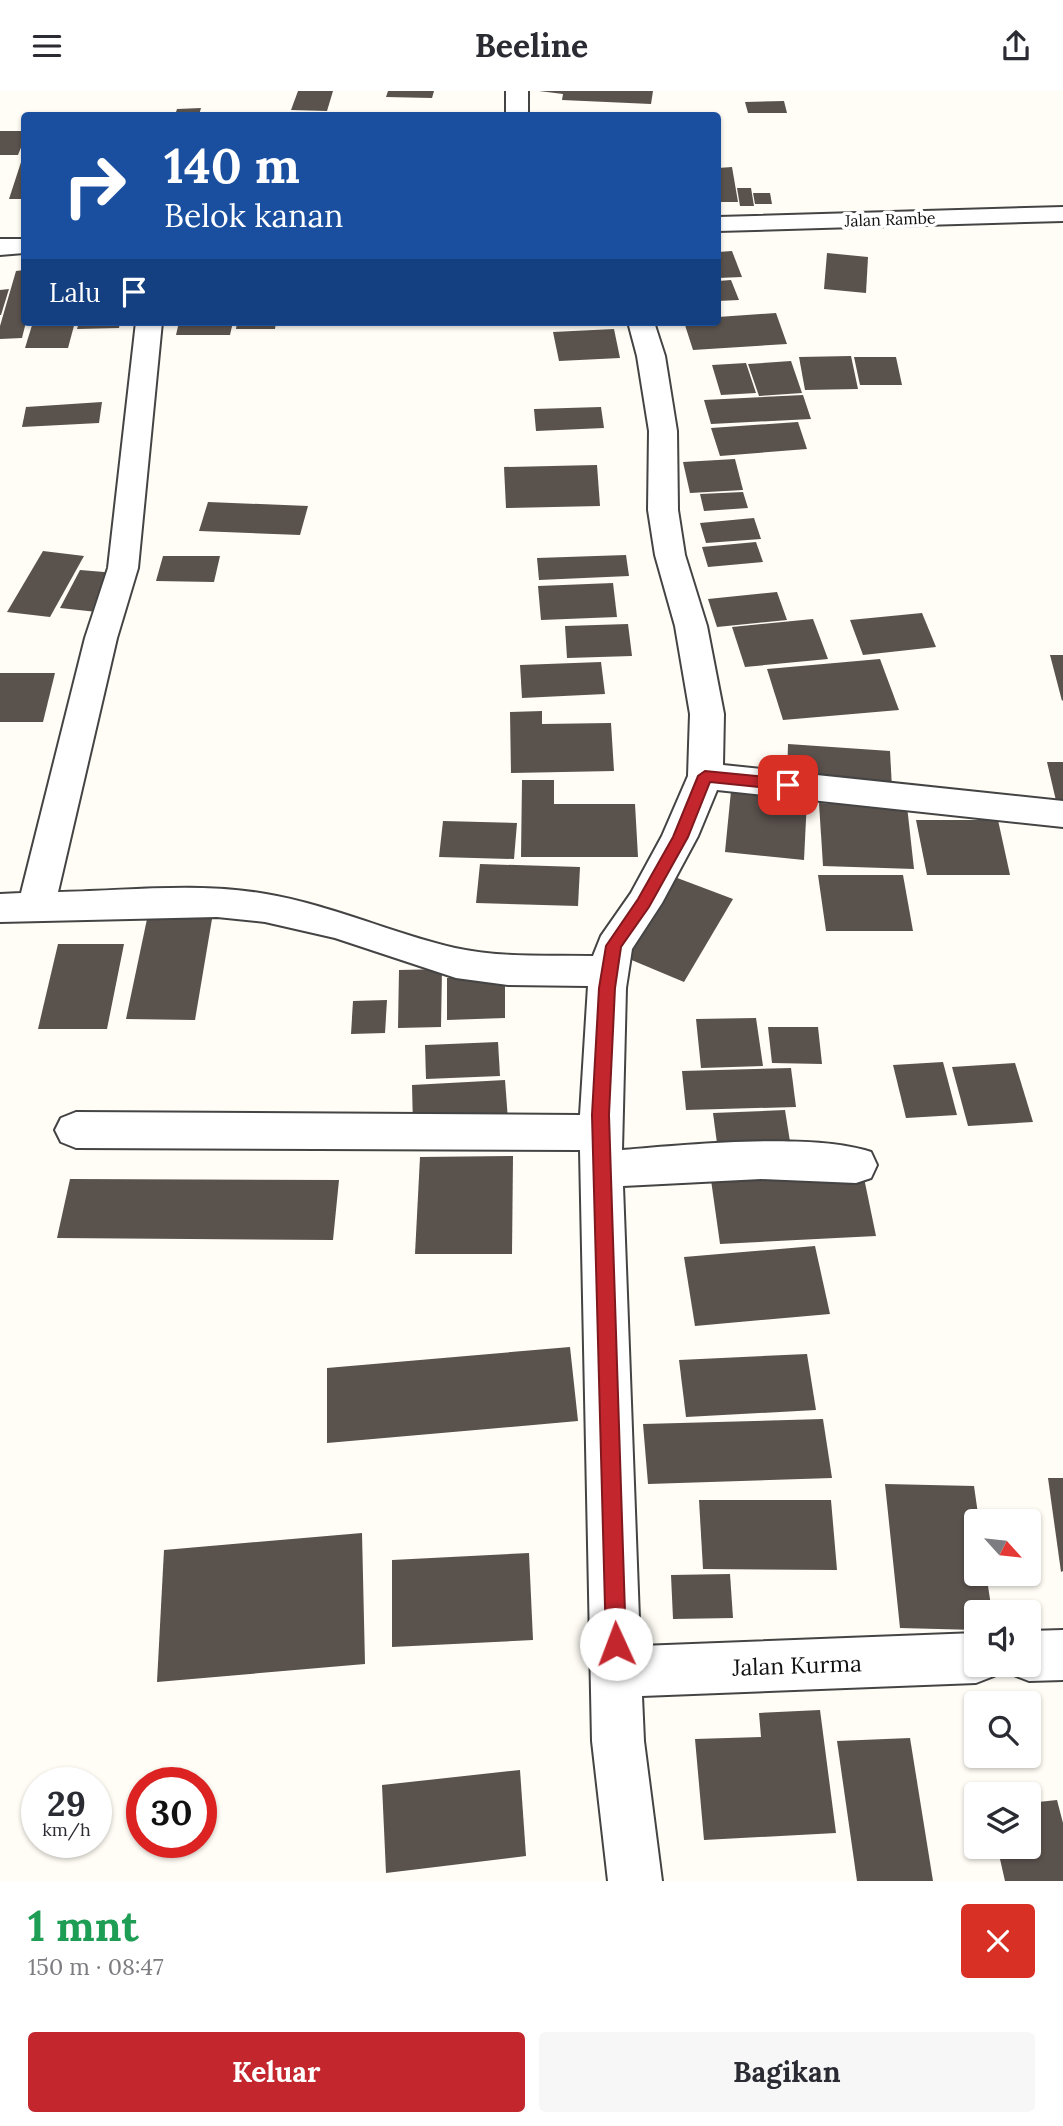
<!DOCTYPE html>
<html lang="id">
<meta charset="utf-8">
<style>
:root{--surface:#fff;--page:#f7f7f7;--text:#2b2b33;--muted:#7c7c81;--accent:#c4262e}
body{margin:0;font-family:Lora,serif;background:var(--page);color:var(--text);height:100vh;display:flex;flex-direction:column;font-size:26px;white-space:nowrap}
*{box-sizing:border-box;margin:0}
p{font-size:23px;color:var(--muted)}
.icon{flex:none;width:38px;height:38px;fill:none;stroke:currentColor;stroke-width:2;stroke-linecap:round;stroke-linejoin:round}
.map{position:relative;height:1790px;overflow:hidden}
.drawer{display:flex;flex-direction:column;background:var(--surface);flex:1}
.drawer>*{flex:none}
.top-card{position:absolute;left:21px;top:21px;width:700px;height:214px;border-radius:7px;box-shadow:0 2px 5px #0004;background:#1a4fa0;color:#fff;overflow:hidden}
.needle{width:46px;rotate:117deg}
.fabs{position:absolute;left:964px;top:1418px;display:grid;gap:14px}
.fabs a{display:grid;place-items:center;width:77px;height:77px;border-radius:7px;background:var(--surface);box-shadow:0 2px 5px #0004;font-size:35px}
.speed{position:absolute;left:21px;top:1676px;display:flex;gap:14px;font-size:35px;font-weight:700;text-align:center}
.speed>*{display:grid;place-content:center;width:91px;height:91px;border-radius:50%;background:var(--surface);box-shadow:0 2px 5px #0004;line-height:1}
.speed small{font-size:18px;font-weight:400}
.speed .limit{border:10px solid #d22;background:#fff;color:#111}
.pin{position:absolute;display:grid;place-items:center;width:60px;height:60px;color:#fff;margin:-30px;border-radius:14px;box-shadow:0 4px 10px #0006}
.me{position:absolute;width:77px;margin:-38px;rotate:358deg;stroke-linejoin:round;filter:drop-shadow(0 0 5px #0008)}
.turn{display:flex;align-items:center;gap:24px;height:147px;padding:0 28px;font-size:32px}
.turn .icon{width:91px;height:91px;stroke-width:2.5}
.turn b{display:block;font-size:49px;line-height:60px}
.then{display:flex;align-items:center;height:66px;padding:0 28px;background:#0003;gap:14px;font-size:26px}
.round{display:grid;place-items:center;flex:none;width:74px;height:74px;border-radius:7px;background:var(--page)}
.head{display:flex;align-items:center;justify-content:space-between;height:119px;padding:0 28px}
h1{font-size:42px;font-weight:700;line-height:52px;color:#1e9e55}
.button{display:flex;gap:14px;margin-top:auto;padding:14px 28px}
.button a{flex:1;height:80px;border-radius:7px;background:var(--accent);color:#fff;font-size:28px;font-weight:700;line-height:80px;text-align:center}
.button a+a{background:var(--page);color:var(--text)}
header{display:flex;justify-content:space-between;align-items:center;height:91px;padding:0 28px;background:var(--surface);font-size:32px;font-weight:700}
.map>svg:first-child{display:block}
.building{fill:#5a524d}
.lines{fill:none;stroke-linecap:round;stroke-linejoin:round}
.minor-casing{stroke:#444;stroke-width:4}
.minor{fill:#fff;fill-rule:evenodd}
.route{fill:#c4262e;stroke:#7f191e;stroke-width:2}
.labels{text-anchor:middle;dominant-baseline:central;stroke-width:7;stroke-linejoin:round;paint-order:stroke}
.far-street-label{font-size:16px;fill:#111;stroke:#fff}
.near-street-label{font-size:23px;fill:#111;stroke:#fff}
</style>
<header><svg class="icon" aria-label="menu" viewBox="0 0 24 24"><path d="M4 6h16M4 12h16M4 18h16"/></svg>Beeline<svg class="icon" aria-label="share" viewBox="0 0 24 24"><path d="M12 15V3M7 8l5-5 5 5M5 13v7h14v-7"/></svg></header>
<div class="map">
<svg width="1063" height="1790" viewBox="0 0 1063 1790">
<rect width="100%" height="100%" fill="#fffdf5"/>
<!-- building -->
<g class="building">
<polygon points="298,0 333,0 327,20 291,19"/>
<polygon points="388,0 434,0 432,7 386,6"/>
<polygon points="539,0 653,0 651,13 562,9 563,3"/>
<polygon points="784,10 787,22 748,22 745,11"/>
<polygon points="201,17 199,24 175,24 177,18"/>
<polygon points="0,40 24,40 24,49 18,64 0,64"/>
<polygon points="24,62 24,108 9,108"/>
<polygon points="732,76 738,111 718,111 718,77"/>
<polygon points="737,97 751,97 754,115 740,115"/>
<polygon points="753,102 770,102 772,113 755,113"/>
<polygon points="732,160 742,186 718,187 718,161"/>
<polygon points="827,162 868,166 866,202 824,198"/>
<polygon points="24,179 26,231 22,247 0,248 0,235 16,180"/>
<polygon points="731,189 739,209 718,210 718,190"/>
<polygon points="9,198 1,224 0,224 0,199"/>
<polygon points="776,222 787,253 693,259 684,231 718,231 718,226"/>
<polygon points="33,231 75,231 68,257 25,257"/>
<polygon points="79,231 120,231 119,237 77,238"/>
<polygon points="179,231 233,231 230,244 176,244"/>
<polygon points="237,231 276,231 275,238 236,238"/>
<polygon points="614,238 620,267 559,270 553,241"/>
<polygon points="851,265 858,298 805,299 799,266"/>
<polygon points="854,266 896,266 902,294 860,294"/>
<polygon points="791,270 802,302 759,305 748,273"/>
<polygon points="746,272 756,302 721,304 712,274"/>
<polygon points="803,304 811,328 711,333 704,309"/>
<polygon points="102,311 99,332 22,336 26,316"/>
<polygon points="601,316 604,337 536,340 534,318"/>
<polygon points="798,331 807,358 720,365 711,337"/>
<polygon points="735,368 743,399 690,402 683,371"/>
<polygon points="597,374 600,415 506,417 504,376"/>
<polygon points="743,401 748,417 704,420 700,403"/>
<polygon points="208,411 308,415 300,444 199,440"/>
<polygon points="754,427 761,448 706,452 700,432"/>
<polygon points="756,451 763,471 708,476 702,456"/>
<polygon points="43,460 84,465 50,526 7,521"/>
<polygon points="626,464 629,485 539,489 537,467"/>
<polygon points="163,465 220,465 214,491 156,490"/>
<polygon points="80,479 116,482 97,521 60,517"/>
<polygon points="613,492 617,526 541,529 538,495"/>
<polygon points="777,501 787,529 717,536 708,508"/>
<polygon points="922,522 936,556 863,564 850,529"/>
<polygon points="813,528 828,568 745,576 732,536"/>
<polygon points="628,533 632,565 567,567 565,535"/>
<polygon points="1050,564 1063,564 1063,609 1062,610"/>
<polygon points="880,568 899,619 783,629 767,578"/>
<polygon points="601,571 605,603 522,607 520,574"/>
<polygon points="0,582 55,582 43,631 0,631"/>
<polygon points="542,620 542,633 611,632 614,680 511,682 510,621"/>
<polygon points="788,653 890,660 892,697 787,689"/>
<polygon points="1047,671 1063,671 1063,714 1057,714"/>
<polygon points="522,689 554,689 554,713 635,713 638,766 521,766"/>
<polygon points="731,700 807,708 804,769 725,761"/>
<polygon points="819,712 907,715 914,778 823,775"/>
<polygon points="916,729 998,729 1010,784 927,784"/>
<polygon points="443,730 517,732 514,768 439,766"/>
<polygon points="480,773 580,776 578,815 476,812"/>
<polygon points="818,784 903,784 913,840 826,840"/>
<polygon points="672,785 733,808 684,891 622,865"/>
<polygon points="147,828 212,828 195,929 126,928"/>
<polygon points="58,853 124,853 107,938 38,938"/>
<polygon points="442,878 441,936 398,937 399,879"/>
<polygon points="505,886 505,927 447,929 447,887"/>
<polygon points="387,909 385,942 351,943 353,910"/>
<polygon points="756,927 763,975 701,977 696,928"/>
<polygon points="768,936 818,936 822,973 772,972"/>
<polygon points="498,951 500,985 426,988 425,954"/>
<polygon points="943,971 957,1024 906,1027 893,974"/>
<polygon points="1015,972 1033,1031 968,1035 952,976"/>
<polygon points="791,977 796,1016 686,1019 682,980"/>
<polygon points="505,989 508,1029 413,1036 412,994"/>
<polygon points="785,1019 791,1057 718,1060 713,1022"/>
<polygon points="513,1065 512,1163 415,1163 420,1066"/>
<polygon points="863,1082 876,1145 720,1153 711,1089"/>
<polygon points="70,1088 339,1089 333,1149 57,1147"/>
<polygon points="815,1155 830,1223 695,1235 684,1166"/>
<polygon points="570,1256 578,1330 327,1352 327,1277"/>
<polygon points="807,1263 816,1319 686,1326 679,1269"/>
<polygon points="823,1328 832,1387 648,1393 643,1333"/>
<polygon points="1048,1387 1063,1387 1063,1480 1061,1481"/>
<polygon points="885,1393 974,1395 979,1430 976,1482 986,1482 992,1521 976,1521 976,1539 900,1537"/>
<polygon points="699,1409 831,1409 837,1479 703,1478"/>
<polygon points="362,1442 365,1573 157,1591 164,1459"/>
<polygon points="529,1462 533,1549 392,1556 392,1469"/>
<polygon points="730,1483 733,1527 673,1528 671,1484"/>
<polygon points="820,1619 836,1742 704,1749 695,1648 761,1646 759,1622"/>
<polygon points="910,1647 933,1790 857,1790 837,1650"/>
<polygon points="520,1679 526,1765 386,1782 382,1694"/>
<polygon points="1057,1709 1063,1732 1063,1790 1005,1790 997,1755 1029,1755 1029,1712"/>
</g>
<g class="lines">
<!-- minor casing -->
<g class="minor-casing">
<g id="minor">
<rect x="506" y="0" width="22" height="24"/>
<polygon points="1063,116 1063,130 718,140 718,126"/>
<polygon points="0,148 24,148 24,162 0,164"/>
<path d="M136 231H162L138 477 117 547 58 801C126 800 198 791 266 803 331 814 391 842 455 857 500 867 548 864 593 865L601 845 631 802 662 745 688 685 690 623 675 535 655 464 648 419 649 340 637 265 628 231H654L665 265 677 340 678 419 685 464 707 535 724 623 723 674 1063 710V736L717 699 698 745 662 812 632 858 626 897 622 1059C686 1054 813 1041 871 1061L877 1074 871 1087 856 1092 761 1088 623 1095 640 1555 976 1542V1573H999L994 1585 976 1592 642 1605 644 1650 662 1790H608L592 1650 580 1059 76 1057 61 1051 55 1039 61 1027 76 1021 580 1024 588 895 508 894 456 887 335 847 265 831 217 826 0 831V803L21 802 85 547 108 477Z"/>
<polygon points="1063,1539 1063,1589 1029,1590 1011,1583 1007,1573 1029,1573 1029,1540"/>
</g>
</g>
<!-- minor -->
<use href="#minor" class="minor"/>
</g>
<!-- route -->
<polygon class="route" points="705,680 788,688 795,694 788,699 710,691 688,746 649,816 621,856 615,897 609,1024 626,1553 623,1561 616,1564 609,1561 606,1553 592,1024 599,897 606,855 638,808 673,746 698,685"/>
<g class="labels">
<!-- far-street labels -->
<g class="far-street-label">
<text transform="translate(890 128) rotate(-2)">Jalan Rambe</text>
</g>
<!-- near-street labels -->
<g class="near-street-label">
<text transform="translate(797 1574) rotate(-2)">Jalan Kurma</text>
</g>
</g>
</svg>
<div class="fabs">
<a><svg class="needle" viewBox="-14 -14 28 28"><path d="M0-13l5 13h-10z" fill="#e53935"/><path d="M0 13l5-13h-10z" fill="#7c7c81"/></svg></a>
<a><svg class="icon" aria-label="sound" viewBox="0 0 24 24"><path d="M4 9h4l5-4v14l-5-4H4zM17 9q2 3 0 6"/></svg></a>
<a><svg class="icon" aria-label="search" viewBox="0 0 24 24"><circle cx="10" cy="10" r="6"/><path d="M15 15l6 6"/></svg></a>
<a><svg class="icon" aria-label="layers" viewBox="0 0 24 24"><path d="M12 4l9 5-9 5-9-5zM3 14l9 5 9-5"/></svg></a>
</div>
<div class="speed"><div>29<small>km/h</small></div><div class="limit">30</div></div>
<div class="pin" style="left:788px;top:694px;background:#d93025"><svg class="icon" aria-label="arrive" viewBox="0 0 24 24"><path d="M6 21V4h12l-3 4 3 4H6"/></svg></div>
<svg class="me" style="left:616px;top:1553px" viewBox="-20 -20 40 40"><circle r="19" fill="#fff"/><path d="M0-13L10 11 0 6-10 11z" fill="#c4262e"/></svg>
<div class="top-card">
<div class="turn"><svg class="icon" aria-label="right" viewBox="0 0 24 24"><path d="M7 20v-9h11M14 6l5 5-5 5"/></svg><div><b>140 m</b>Belok kanan</div></div>
<div class="then">Lalu<svg class="icon" aria-label="arrive" viewBox="0 0 24 24"><path d="M6 21V4h12l-3 4 3 4H6"/></svg></div>
</div>
</div>
<section class="drawer">
<div class="head"><div><h1>1 mnt</h1><p>150 m · 08:47</p></div><a class="round" style="background:#d93025;color:#fff"><svg class="icon" aria-label="close" viewBox="0 0 24 24"><path d="M6 6l12 12M18 6L6 18"/></svg></a></div>
<div class="button"><a>Keluar</a><a>Bagikan</a></div>
</section>
